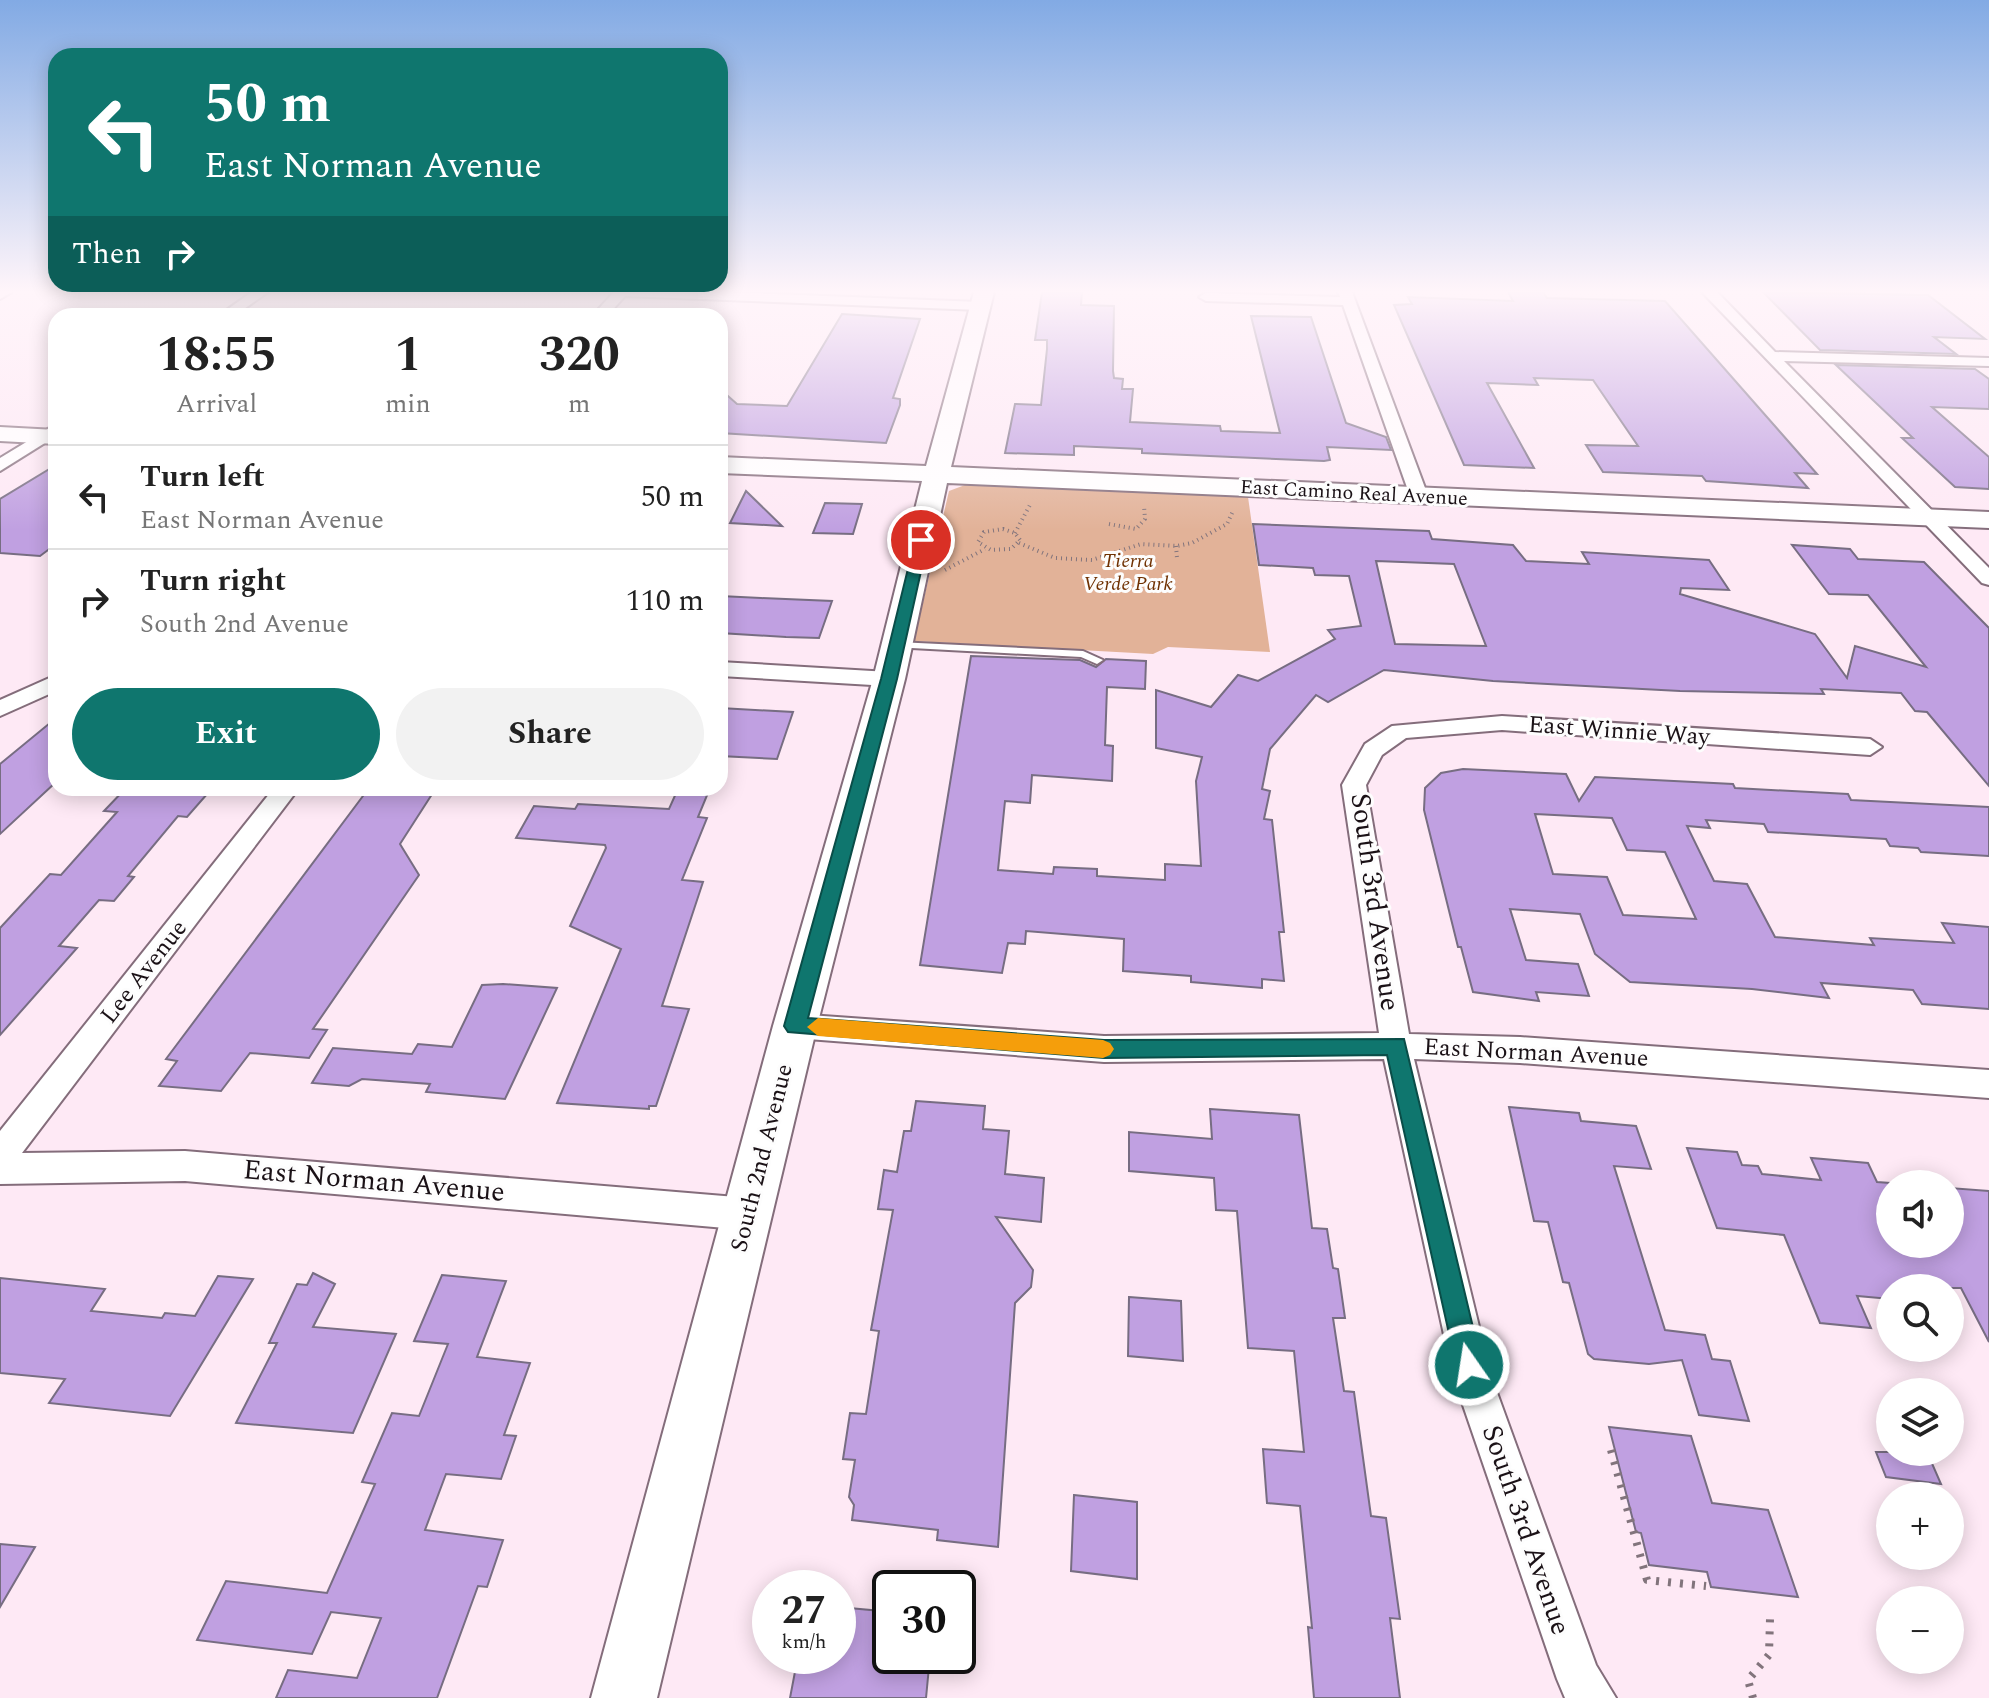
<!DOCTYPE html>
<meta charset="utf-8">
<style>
:root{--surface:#fff;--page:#f2f2f2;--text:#222;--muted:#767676;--line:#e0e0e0;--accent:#0f766e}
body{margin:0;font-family:Spectral,serif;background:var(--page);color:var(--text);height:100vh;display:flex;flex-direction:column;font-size:30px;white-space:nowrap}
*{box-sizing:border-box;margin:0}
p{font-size:26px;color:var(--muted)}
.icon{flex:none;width:44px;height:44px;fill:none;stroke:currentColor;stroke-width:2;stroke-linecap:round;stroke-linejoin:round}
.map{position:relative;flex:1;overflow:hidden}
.drawer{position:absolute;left:48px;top:308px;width:680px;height:488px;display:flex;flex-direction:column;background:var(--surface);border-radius:24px;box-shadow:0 4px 20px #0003}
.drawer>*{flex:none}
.banner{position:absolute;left:48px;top:48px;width:680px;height:244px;border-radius:24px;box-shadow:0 4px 20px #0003;background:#0f766e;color:#fff;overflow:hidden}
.buttons{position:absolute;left:1876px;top:1170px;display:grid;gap:16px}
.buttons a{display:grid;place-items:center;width:88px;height:88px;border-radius:50%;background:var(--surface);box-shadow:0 4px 20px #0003;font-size:40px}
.speed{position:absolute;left:752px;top:1570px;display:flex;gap:16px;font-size:40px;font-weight:700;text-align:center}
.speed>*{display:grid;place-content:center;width:104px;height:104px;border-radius:50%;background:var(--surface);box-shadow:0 4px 20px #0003;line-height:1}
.speed small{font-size:20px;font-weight:400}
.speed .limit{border:4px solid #111;border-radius:12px;background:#fff;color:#111}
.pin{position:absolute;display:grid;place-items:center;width:68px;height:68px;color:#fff;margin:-34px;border:4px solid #fff;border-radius:50%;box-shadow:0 2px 8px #0007}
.me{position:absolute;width:88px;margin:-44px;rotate:347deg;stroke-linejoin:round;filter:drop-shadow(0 0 6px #0008)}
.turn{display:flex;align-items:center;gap:28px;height:168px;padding:0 24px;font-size:36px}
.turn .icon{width:104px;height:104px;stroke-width:2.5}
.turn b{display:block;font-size:56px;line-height:68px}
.then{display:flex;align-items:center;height:76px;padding:0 24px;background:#0003;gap:16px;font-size:30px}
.eta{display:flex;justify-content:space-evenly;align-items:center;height:136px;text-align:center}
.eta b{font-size:48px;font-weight:700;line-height:56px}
.button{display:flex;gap:16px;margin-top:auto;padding:16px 24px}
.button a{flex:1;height:92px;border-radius:48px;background:var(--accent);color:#fff;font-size:32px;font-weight:700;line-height:92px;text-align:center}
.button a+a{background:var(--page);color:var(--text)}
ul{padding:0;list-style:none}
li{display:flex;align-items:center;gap:24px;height:104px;padding:0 24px;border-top:2px solid var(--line)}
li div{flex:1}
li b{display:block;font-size:30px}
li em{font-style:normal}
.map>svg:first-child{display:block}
.green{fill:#e2b298}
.building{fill:#c0a0e1;stroke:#776d82;stroke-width:2;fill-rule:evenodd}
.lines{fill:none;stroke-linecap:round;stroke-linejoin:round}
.lane-casing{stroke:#846d7b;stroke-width:4}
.street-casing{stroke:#846d7b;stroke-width:4}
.secondary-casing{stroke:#846d7b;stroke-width:4}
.path-far1{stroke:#82747c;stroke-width:4;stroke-dasharray:1 4;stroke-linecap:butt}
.path{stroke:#82747c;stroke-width:8;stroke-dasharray:3 9;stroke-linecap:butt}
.lane{fill:#fff;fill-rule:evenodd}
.street{fill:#fff;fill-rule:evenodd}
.secondary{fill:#fff;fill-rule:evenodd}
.route{fill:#0f766e;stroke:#0a4d48;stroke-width:2}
.slow{fill:#f59e0b}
.labels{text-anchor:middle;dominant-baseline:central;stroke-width:6;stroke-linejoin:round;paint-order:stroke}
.far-street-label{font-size:20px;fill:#1a1116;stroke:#fdfdfd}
.far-park-label{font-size:20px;font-style:italic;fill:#6f3102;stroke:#fdfdfd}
.street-label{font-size:24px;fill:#1a1116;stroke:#fdfdfd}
.near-street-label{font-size:28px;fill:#1a1116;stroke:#fdfdfd}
</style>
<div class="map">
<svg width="1989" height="1698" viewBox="0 0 1989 1698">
<rect width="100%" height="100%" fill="#fee9f5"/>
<!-- green -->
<polygon class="green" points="965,485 1248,497 1270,652 1168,647 1153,654 914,641 949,491"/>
<!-- building -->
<g class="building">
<polygon points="1042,292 1082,292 1081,305 1114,306 1113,371 1114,378 1123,379 1122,389 1133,389 1130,422 1220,426 1221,431 1280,433 1251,316 1311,317 1346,423 1386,437 1391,450 1327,447 1330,460 1324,461 1142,453 1142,449 1074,446 1074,455 1005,453 1015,404 1041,405 1047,349 1047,340 1035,340"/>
<polygon points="1508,292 1543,292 1547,298 1665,301 1817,474 1795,473 1808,488 1706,481 1702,476 1603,472 1586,445 1638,446 1593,380 1534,378 1538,385 1487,383 1534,468 1464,465 1394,305 1412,304 1408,297 1513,301"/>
<polygon points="1763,292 1928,295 1985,339 1934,337 1956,354 1820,350"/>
<polygon points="842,314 920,319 893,398 900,399 900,405 886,443 720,433 720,389 737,404 787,406"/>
<polygon points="1836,365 1975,369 1989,379 1989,409 1932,407 1989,457 1989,489 1955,487 1902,438 1913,438"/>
<polygon points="56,465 56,544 40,556 0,553 0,499"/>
<polygon points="746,491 782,526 730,523"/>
<polygon points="825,503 862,504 853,534 813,533"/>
<path d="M1253 524 1429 531 1432 539 1513 545 1526 561 1589 564 1582 552 1709 560 1729 590 1681 588 1680 594 1815 634 1847 678 1855 646 1926 667 1868 595 1829 594 1792 545 1850 549 1858 559 1924 562 1989 628V786L1927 712 1915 711 1901 693 1821 689 1824 694 1680 691 1493 681 1384 670 1328 702 1316 695 1270 749 1262 789 1270 791 1264 819 1272 820 1284 932H1279L1284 981 1262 979V988L1191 982V976L1123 971 1124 939 1026 931 1025 944 1008 943 1002 973 920 965 971 656 1080 660 1096 667 1106 659 1146 661 1145 689 1107 687 1105 745 1113 746 1112 781 1032 775 1030 803 1005 801 998 870 1053 874 1054 867 1097 869V876L1165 880V864L1201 866 1196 781 1202 757 1156 748V690L1211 707 1238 675 1258 681 1335 639 1328 630 1361 626 1349 576 1315 575 1313 568 1259 565ZM1376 561 1454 564 1486 646 1395 644Z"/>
<polygon points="720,596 761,598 832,601 819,638 786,637 720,633"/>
<polygon points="720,708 793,712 777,759 720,756"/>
<polygon points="56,718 56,782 0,834 0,764"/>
<path d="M1463 769 1566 774 1579 801 1595 777 1733 784 1735 788 1848 794 1851 800 1989 807V856L1921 852 1918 848 1890 846 1886 839 1768 832 1764 824 1706 820 1710 828 1687 826 1714 881 1747 884 1775 937 1874 945 1870 938 1954 943 1942 923 1989 927V1009L1922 1004 1913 990 1821 983 1829 998 1752 989 1630 982 1595 954 1580 914 1510 909 1526 960 1578 964 1589 996 1536 992 1539 1001 1473 992 1461 947H1458L1424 810 1425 788 1441 773ZM1535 814 1612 818 1627 850 1665 852 1696 919 1623 915 1607 877 1553 874Z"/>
<polygon points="126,788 202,788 198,792 208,793 187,817 178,816 128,876 134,877 114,901 99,900 59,946 77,948 0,1035 0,928 50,874 61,875 117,812 104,811"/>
<polygon points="369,788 436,788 400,844 419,875 313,1029 327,1030 309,1058 250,1053 221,1091 159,1086 177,1061 166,1059"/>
<polygon points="677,791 708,793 698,817 707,818 682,880 703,882 662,1006 689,1009 656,1106 649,1106 649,1109 557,1103 621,949 570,926 606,848 605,845 516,838 534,806 575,809 578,804 669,809"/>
<polygon points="503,984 557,988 505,1099 426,1092 430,1084 362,1079 349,1086 312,1083 333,1048 412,1054 418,1044 452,1047 482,985"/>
<polygon points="916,1101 985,1106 983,1129 1009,1131 1005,1174 1044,1178 1041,1222 996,1217 1033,1270 1031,1287 1015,1303 998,1547 937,1540 938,1530 852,1520 854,1505 849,1497 855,1460 843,1459 850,1413 866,1414 879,1331 871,1330 893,1210 878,1209 884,1170 897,1172 904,1131 911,1131"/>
<polygon points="1509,1107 1579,1113 1581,1121 1636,1126 1651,1169 1614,1166 1665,1330 1705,1335 1712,1359 1730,1361 1749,1421 1699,1415 1682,1360 1649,1364 1594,1359 1588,1354 1569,1283 1563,1282 1548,1222 1534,1221"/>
<polygon points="1210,1109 1299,1115 1312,1228 1327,1229 1333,1268 1338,1269 1345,1318 1333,1318 1344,1391 1354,1392 1371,1516 1386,1518 1400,1619 1390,1618 1400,1698 1314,1698 1308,1627 1312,1628 1300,1506 1267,1503 1263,1449 1304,1452 1294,1351 1248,1348 1237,1211 1216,1210 1214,1178 1129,1171 1129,1132 1212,1139"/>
<polygon points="1687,1148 1737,1152 1742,1165 1758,1166 1762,1174 1821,1180 1811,1158 1868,1163 1877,1182 1890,1183 1890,1244 1950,1244 1950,1188 1989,1191 1989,1342 1961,1288 1890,1288 1890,1299 1857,1296 1871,1328 1820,1323 1784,1235 1717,1228"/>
<polygon points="313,1273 335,1284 313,1327 396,1334 353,1433 236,1423 277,1343 269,1343 297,1284 307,1285"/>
<polygon points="442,1275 506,1281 477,1357 530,1363 504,1435 516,1436 501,1479 446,1474 425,1530 503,1540 487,1587 478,1586 437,1698 276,1698 288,1670 357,1678 381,1618 331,1612 312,1654 197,1640 226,1581 327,1593 375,1484 362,1482 392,1413 419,1416 448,1344 414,1341"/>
<polygon points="218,1276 253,1279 170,1416 49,1403 65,1379 0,1373 0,1278 105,1289 91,1311 162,1318 165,1313 195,1316"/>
<polygon points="1129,1297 1181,1301 1183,1361 1128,1356"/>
<polygon points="1609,1427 1691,1436 1712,1503 1768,1510 1798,1597 1711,1587 1707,1572 1649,1565 1641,1533 1636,1532"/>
<polygon points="1876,1452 1927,1452 1941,1484 1886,1477"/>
<polygon points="1074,1495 1137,1502 1137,1579 1071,1571"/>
<polygon points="0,1544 35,1547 0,1607"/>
<polygon points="838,1607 881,1611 880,1618 890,1620 890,1656 930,1656 926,1698 790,1698 798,1656 838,1656"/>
</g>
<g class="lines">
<!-- lane casing -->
<g class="lane-casing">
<polygon id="lane" points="897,642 1083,651 1103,660 1097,664 1081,657 893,647 893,643"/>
</g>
<!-- street casing -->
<g class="street-casing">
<g id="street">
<polygon points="0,292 12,292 0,299"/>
<polygon points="252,292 268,292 234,316 218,316"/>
<polygon points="614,292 726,292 980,302 987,306 980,310 625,296 607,316 592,316"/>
<polygon points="1338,292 1352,292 1428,496 1425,500 1419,501 1410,496 1343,305 1206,301 1199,297 1206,293 1340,297"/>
<polygon points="1702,292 1717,292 1775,352 1989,358 1989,366 1784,361 1989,568 1989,585 1982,583"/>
<polygon points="56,424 56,436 0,471 0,458"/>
<polygon points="720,662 889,672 900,679 889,686 720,676"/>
<polygon points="56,675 56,691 0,716 0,700"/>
<polygon points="1502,716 1870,739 1882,747 1870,755 1502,730 1406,738 1382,755 1366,785 1409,1034 1520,1037 1989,1070 1989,1098 1520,1063 1414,1059 1491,1376 1596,1665 1616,1698 1565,1698 1557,1679 1453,1376 1384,1059 1104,1062 795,1038 784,1035 780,1026 784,1017 795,1014 1104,1036 1379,1033 1342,785 1365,744 1392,726"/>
<polygon points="274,788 299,788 22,1153 185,1151 748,1198 760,1202 765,1214 760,1226 748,1230 185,1181 0,1184 0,1131"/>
</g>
</g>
<!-- secondary casing -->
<g class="secondary-casing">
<g id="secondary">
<polygon points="974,292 994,292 951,467 1989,512 1989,528 947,483 905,679 817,1026 657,1698 591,1698 773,1026 873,679 922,481 720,473 720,457 926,466"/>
<polygon points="0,427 56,430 56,444 0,441"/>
</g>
</g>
<!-- path-far1 -->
<g class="path-far1">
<polyline points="1109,524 1136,529 1145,519 1144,506"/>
<polygon points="1003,529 1015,533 1020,540 1011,549 991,550 978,542 984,532"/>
<polyline points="1015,533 1031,503"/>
<polyline points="1019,543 1055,558 1092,560 1141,544 1177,546 1192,543 1227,524 1233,511"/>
<polyline points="1176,546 1177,558"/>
<polyline points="945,570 985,549"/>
</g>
<!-- path -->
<g class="path">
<polyline points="1611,1450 1647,1580 1706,1586"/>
<polyline points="1753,1698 1748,1680 1769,1655 1770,1619"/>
</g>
<!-- lane -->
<use href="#lane" class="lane"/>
<!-- street -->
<use href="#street" class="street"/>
<!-- secondary -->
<use href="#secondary" class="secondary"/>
</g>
<!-- sky -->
<linearGradient id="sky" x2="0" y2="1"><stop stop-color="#82aae4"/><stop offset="0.55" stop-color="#fff5fa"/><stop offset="1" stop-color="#fff5fa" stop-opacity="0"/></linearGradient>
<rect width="1989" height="530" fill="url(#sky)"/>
<!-- route -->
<polygon class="route" points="921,536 928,540 897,679 808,1018 1104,1040 1404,1039 1482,1365 1478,1374 1469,1378 1460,1374 1456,1365 1387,1055 1104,1058 788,1032 784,1026 881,679 915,540"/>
<!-- slow -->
<polygon class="slow" points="818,1018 1103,1040 1110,1043 1114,1049 1110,1055 1103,1058 818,1036 807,1027"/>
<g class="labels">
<!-- far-street labels -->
<g class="far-street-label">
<text transform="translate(1354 493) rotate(3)">East Camino Real Avenue</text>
</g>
<!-- far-park labels -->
<g class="far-park-label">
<text x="1128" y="561">Tierra<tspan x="1128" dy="23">Verde Park</tspan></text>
</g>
<!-- street labels -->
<g class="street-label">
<text transform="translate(1619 731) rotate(4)">East Winnie Way</text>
<text transform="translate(144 972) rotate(-52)">Lee Avenue</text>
<text transform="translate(1536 1053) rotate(3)">East Norman Avenue</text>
<text transform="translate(762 1158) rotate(-76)">South 2nd Avenue</text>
</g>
<!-- near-street labels -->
<g class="near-street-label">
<text transform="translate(1375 902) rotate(82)">South 3rd Avenue</text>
<text transform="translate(374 1181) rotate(5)">East Norman Avenue</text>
<text transform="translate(1526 1530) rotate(71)">South 3rd Avenue</text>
</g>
</g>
</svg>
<div class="buttons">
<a><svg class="icon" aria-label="sound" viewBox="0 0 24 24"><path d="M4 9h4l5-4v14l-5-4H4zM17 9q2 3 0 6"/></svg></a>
<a><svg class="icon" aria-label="search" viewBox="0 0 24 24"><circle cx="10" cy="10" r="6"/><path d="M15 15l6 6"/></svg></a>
<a><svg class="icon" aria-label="layers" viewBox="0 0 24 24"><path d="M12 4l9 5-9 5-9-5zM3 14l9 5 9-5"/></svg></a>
<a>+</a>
<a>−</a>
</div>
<div class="speed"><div>27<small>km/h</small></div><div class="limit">30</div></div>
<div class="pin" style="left:921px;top:540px;background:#d93025"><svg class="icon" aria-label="arrive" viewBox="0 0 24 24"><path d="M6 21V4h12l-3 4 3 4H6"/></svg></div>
<svg class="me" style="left:1469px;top:1365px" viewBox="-20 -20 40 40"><circle r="17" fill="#0f766e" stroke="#fff" stroke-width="3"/><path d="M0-11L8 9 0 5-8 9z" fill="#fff"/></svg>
<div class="banner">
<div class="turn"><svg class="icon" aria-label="left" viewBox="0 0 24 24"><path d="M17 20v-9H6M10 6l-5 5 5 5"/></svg><div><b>50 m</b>East Norman Avenue</div></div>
<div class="then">Then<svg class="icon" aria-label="right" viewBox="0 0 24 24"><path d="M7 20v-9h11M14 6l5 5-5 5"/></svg></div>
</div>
<section class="drawer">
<div class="eta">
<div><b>18:55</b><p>Arrival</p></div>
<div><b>1</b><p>min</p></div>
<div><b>320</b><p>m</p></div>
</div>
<ul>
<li><svg class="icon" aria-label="left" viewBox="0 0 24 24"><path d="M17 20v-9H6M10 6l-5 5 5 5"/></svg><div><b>Turn left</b><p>East Norman Avenue</p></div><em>50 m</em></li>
<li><svg class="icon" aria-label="right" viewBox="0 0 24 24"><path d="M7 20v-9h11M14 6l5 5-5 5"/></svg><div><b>Turn right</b><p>South 2nd Avenue</p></div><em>110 m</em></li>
</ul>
<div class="button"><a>Exit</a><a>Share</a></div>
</section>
</div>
